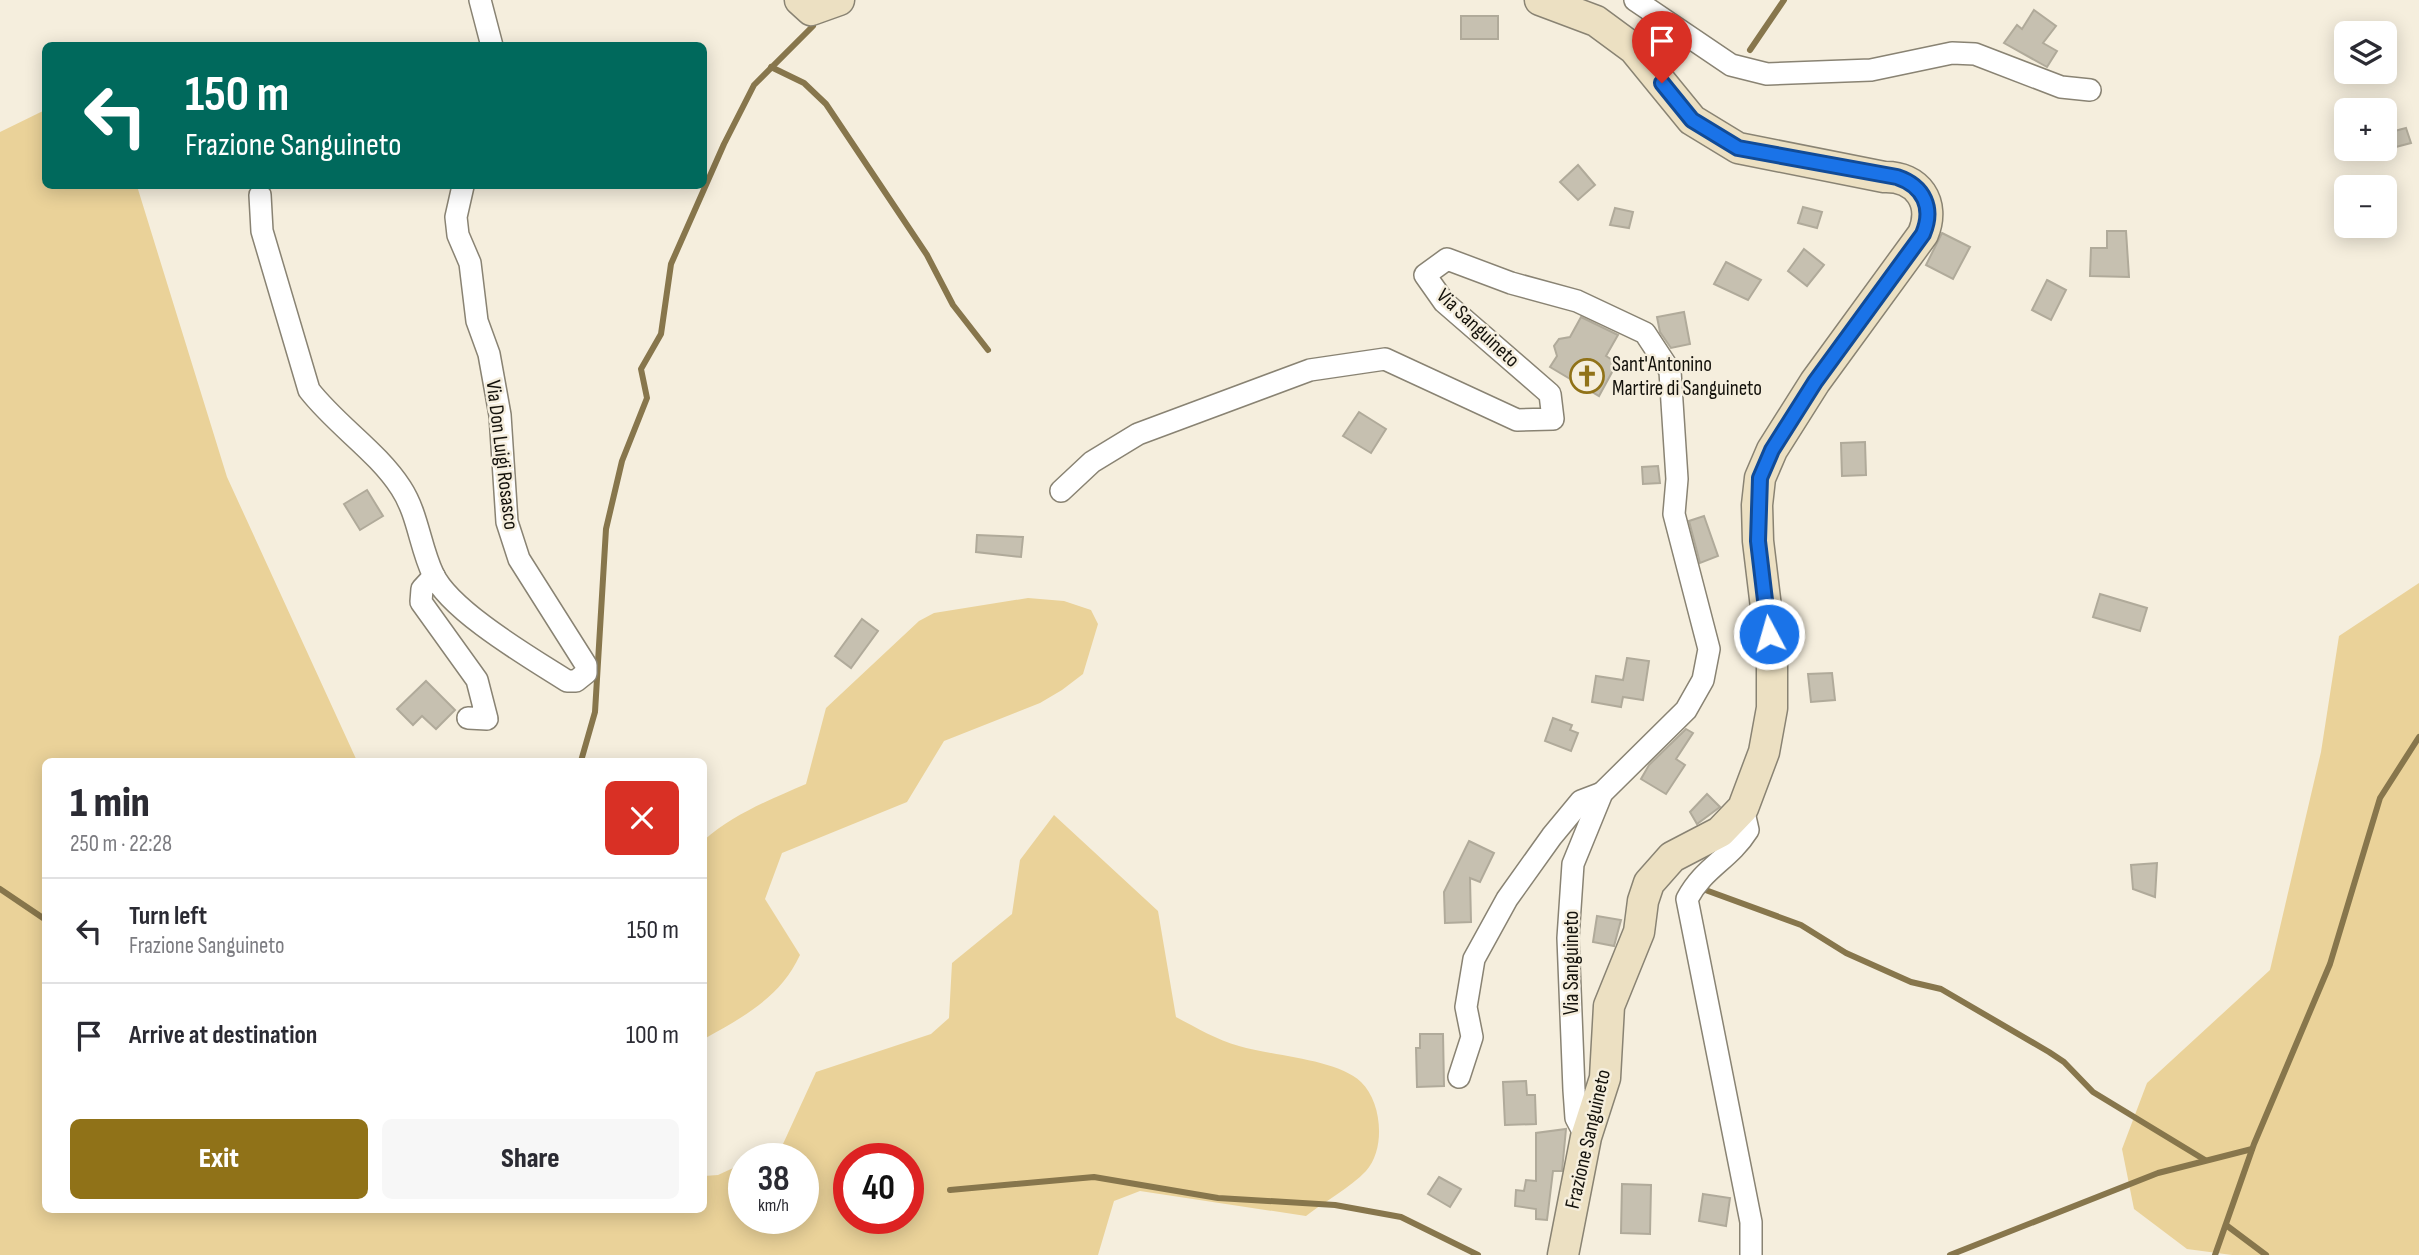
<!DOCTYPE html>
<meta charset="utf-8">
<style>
:root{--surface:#fff;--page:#f7f7f7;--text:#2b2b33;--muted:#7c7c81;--line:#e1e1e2;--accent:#907218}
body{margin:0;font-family:"Sofia Sans Condensed",sans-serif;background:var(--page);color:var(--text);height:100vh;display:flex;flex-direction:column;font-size:26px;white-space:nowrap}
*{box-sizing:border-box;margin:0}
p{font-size:23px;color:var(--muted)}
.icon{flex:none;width:38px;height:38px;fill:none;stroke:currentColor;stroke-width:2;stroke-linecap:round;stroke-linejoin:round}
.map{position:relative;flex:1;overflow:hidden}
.side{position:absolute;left:42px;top:758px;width:665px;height:455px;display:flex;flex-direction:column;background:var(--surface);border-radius:10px;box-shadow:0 4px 18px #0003}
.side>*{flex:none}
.guide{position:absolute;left:42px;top:42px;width:665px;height:147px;border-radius:10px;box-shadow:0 4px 18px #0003;background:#00695c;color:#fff;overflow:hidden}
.buttons{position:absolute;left:2334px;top:21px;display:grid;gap:14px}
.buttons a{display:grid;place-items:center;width:63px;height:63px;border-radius:10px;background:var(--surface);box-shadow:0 4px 18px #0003;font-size:35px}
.speed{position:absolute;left:728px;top:1143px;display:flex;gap:14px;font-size:35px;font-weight:700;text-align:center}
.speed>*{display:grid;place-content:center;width:91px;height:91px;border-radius:50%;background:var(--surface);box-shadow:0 4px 18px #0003;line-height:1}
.speed small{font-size:18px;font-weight:400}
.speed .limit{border:10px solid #d22;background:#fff;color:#111}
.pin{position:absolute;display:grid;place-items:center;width:60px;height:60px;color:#fff;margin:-72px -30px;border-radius:50% 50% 50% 0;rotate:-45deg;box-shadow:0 0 7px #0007}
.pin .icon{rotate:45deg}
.me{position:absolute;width:77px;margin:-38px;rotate:354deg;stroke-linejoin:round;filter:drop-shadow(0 0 5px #0008)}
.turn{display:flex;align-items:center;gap:24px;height:147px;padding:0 28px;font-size:32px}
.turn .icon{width:91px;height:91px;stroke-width:2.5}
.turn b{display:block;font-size:49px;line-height:60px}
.round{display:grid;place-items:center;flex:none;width:74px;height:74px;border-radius:10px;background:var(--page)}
.head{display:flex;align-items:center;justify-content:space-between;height:119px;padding:0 28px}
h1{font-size:42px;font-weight:800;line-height:52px}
.primary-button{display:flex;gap:14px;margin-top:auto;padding:14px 28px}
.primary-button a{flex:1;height:80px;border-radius:10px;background:var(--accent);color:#fff;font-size:28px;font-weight:800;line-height:80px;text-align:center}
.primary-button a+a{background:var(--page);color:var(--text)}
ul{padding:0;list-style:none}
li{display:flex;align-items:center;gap:21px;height:105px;padding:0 28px;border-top:2px solid var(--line)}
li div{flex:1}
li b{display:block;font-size:26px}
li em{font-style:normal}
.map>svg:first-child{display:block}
.green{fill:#ead299;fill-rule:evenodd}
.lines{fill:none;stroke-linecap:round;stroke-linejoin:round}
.stream{stroke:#87764c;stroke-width:6}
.building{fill:#c6c0b0;stroke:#b0aa9a;stroke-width:2}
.street-casing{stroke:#898373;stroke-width:24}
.secondary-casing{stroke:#898373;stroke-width:33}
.street{stroke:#fff;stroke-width:21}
.secondary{stroke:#ece0c2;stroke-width:30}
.route-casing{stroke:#114b97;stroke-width:18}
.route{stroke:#1a73e8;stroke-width:12}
.labels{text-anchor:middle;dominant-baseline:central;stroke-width:5;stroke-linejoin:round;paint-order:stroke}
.street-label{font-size:21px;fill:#14120c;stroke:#f5eedd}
.poi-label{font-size:21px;fill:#14120c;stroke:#f5eedd;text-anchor:start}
</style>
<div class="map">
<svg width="2419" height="1255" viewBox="0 0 2419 1255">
<rect width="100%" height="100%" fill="#f5eedd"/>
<!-- green -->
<g class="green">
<path d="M45 110 46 186H137L227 477 357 761H46V1209H704V1176L718 1175 744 1163V1218H803V1158H753L783 1144 816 1072 931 1034 949 1018 952 963 1012 914 1020 860 1054 815 1158 911 1176 1017C1197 1028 1217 1040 1239 1046 1272 1056 1337 1059 1361 1082 1382 1102 1386 1149 1366 1171 1350 1188 1325 1201 1306 1216L1140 1191 1114 1201 1098 1255H0V132ZM849 1158H908V1218H849Z"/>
<polygon points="2419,583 2419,1255 2232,1255 2187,1249 2134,1209 2122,1149 2147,1083 2270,970 2321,752 2339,636"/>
<path d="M1028 598 1064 601 1091 610 1098 624 1083 674 1062 690 1040 703 944 741 907 802 782 853 765 899 800 955C780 998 743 1017 704 1039V840C734 814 769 800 806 784L826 708 919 621 934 613Z"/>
</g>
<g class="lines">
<!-- stream -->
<g class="stream">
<polyline points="1750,50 1784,0"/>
<polyline points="771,67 804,83 826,104 927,255 953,305 988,350"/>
<polyline points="581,761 595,712 606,529 622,461 647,398 641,369 661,334 671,264 724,144 754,85 813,26"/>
<polyline points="1700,888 1801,925 1846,953 1911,982 1941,989 2049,1052 2064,1062 2093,1092 2205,1160"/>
<polyline points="0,889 46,920"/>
<polyline points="950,1190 1094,1177 1218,1198 1335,1205 1401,1217 1478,1255"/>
<polyline points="2226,1225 2266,1255"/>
<polyline points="1950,1255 2158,1173 2252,1149"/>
<polyline points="2215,1255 2254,1144 2330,964 2380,798 2419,737"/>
</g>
</g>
<!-- building -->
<g class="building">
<polygon points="2034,10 2056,26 2043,43 2057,51 2047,67 2004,43 2017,25 2022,29"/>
<rect x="1461" y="16" width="37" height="23"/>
<polygon points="2406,128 2411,143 2392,148 2387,133"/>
<polygon points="1578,165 1595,185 1578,200 1560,182"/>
<polygon points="1803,207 1822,212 1817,228 1798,223"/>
<polygon points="1615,208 1633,212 1629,228 1610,225"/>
<polygon points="2107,231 2126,231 2129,277 2090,276 2091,248 2107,248"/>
<polygon points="1942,233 1970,247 1953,279 1926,265"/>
<polygon points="1804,249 1824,265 1807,286 1788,271"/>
<polygon points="1726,262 1761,280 1748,300 1714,284"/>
<polygon points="2047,280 2066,290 2051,320 2032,310"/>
<polygon points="1684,312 1690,344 1671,348 1660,332 1657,317"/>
<polygon points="1581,317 1618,335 1606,356 1617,363 1599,396 1550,367 1557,356 1554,346 1559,339 1570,337"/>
<polygon points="1359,412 1386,429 1371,453 1343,436"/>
<polygon points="1865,442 1866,475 1842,476 1841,443"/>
<polygon points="1658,466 1660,483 1643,484 1642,467"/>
<polygon points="367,490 383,516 360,530 344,504"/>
<polygon points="1704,516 1718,556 1700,563 1689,521"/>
<polygon points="977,535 1023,537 1021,557 976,552"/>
<polygon points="2100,594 2147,608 2140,631 2093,617"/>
<polygon points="862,619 878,631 851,668 835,656"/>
<polygon points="1627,658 1649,661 1643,700 1623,697 1621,707 1592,702 1596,676 1623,680"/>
<polygon points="1832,673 1835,700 1811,702 1808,674"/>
<polygon points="426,681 455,710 436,729 422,716 413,725 397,709"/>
<polygon points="1553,718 1572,725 1570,730 1578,733 1571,751 1545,741"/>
<polygon points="1686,729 1693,733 1676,759 1685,765 1666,794 1641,779 1649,765"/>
<polygon points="1707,794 1720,807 1697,824 1690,812"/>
<polygon points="1469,841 1494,853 1480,882 1470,878 1471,922 1445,923 1444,892"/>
<polygon points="2157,863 2155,897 2133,889 2131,865"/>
<polygon points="1597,916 1621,920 1614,946 1593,942"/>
<polygon points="1420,1034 1443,1034 1444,1086 1417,1087 1416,1048 1420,1048"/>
<polygon points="1526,1081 1527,1095 1535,1095 1536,1124 1505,1125 1503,1082"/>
<polygon points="1566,1129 1562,1171 1553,1171 1547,1220 1536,1219 1536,1209 1515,1206 1516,1190 1524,1191 1526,1180 1536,1181 1536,1133"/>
<polygon points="1439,1177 1461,1189 1450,1207 1428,1194"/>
<polygon points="1622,1184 1651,1185 1650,1234 1621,1233"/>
<polygon points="1703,1194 1730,1198 1726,1226 1699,1221"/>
</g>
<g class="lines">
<!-- street casing -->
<g class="street-casing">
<g id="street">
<polyline points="480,0 492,46"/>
<polyline points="1635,0 1731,65 1767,74 1871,70 1952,53 1975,54 2061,87 2090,90"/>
<path d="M260 195 262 231 309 390C337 426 377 451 401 488 418 514 420 547 433 574 450 611 531 658 567 681H576L586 673V665L519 559 507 522 500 415 489 354 477 321 470 263 458 235 456 217 463 186"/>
<polyline points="1061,491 1092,462 1138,434 1310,370 1385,359 1517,420 1553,419 1550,394 1444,302 1425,275 1447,259 1511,283 1577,301 1645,333 1670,371 1677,479 1674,514 1709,649 1703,680 1686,710 1602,793 1573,864 1568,938 1574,1090 1576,1118 1586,1137"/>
<polyline points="434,576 422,589 421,602 477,680 487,719 468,718"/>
<path d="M1743 808 1748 830C1729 860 1704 867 1687 899L1751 1222V1255"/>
<polyline points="1459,1077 1472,1037 1466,1007 1474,959 1507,899 1552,836 1581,801 1602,793"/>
</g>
</g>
<!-- secondary casing -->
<g class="secondary-casing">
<g id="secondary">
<polyline points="800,0 811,10 839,0"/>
<path d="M1540 0 1596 21 1634 49 1692 120 1738 148 1884 177C1918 176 1936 203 1923 234L1815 382 1772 450 1760 478 1757 505 1758 541 1772 657V708L1764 752 1743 808 1720 832 1672 857 1649 883 1643 901 1639 932 1609 1006 1605 1078 1586 1137 1563 1255"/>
</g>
</g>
<!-- street -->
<use href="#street" class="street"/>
<!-- secondary -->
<use href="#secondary" class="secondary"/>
</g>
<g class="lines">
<!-- route casing -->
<g class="route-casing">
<path id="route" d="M1662 83 1692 120 1738 148 1897 177C1924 186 1934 208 1923 234L1815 382 1772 450 1760 478 1758 541 1769 634"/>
</g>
<!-- route -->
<use href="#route" class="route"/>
</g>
<!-- icons -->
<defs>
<g id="church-ring" transform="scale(1.75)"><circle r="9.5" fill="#f5eedd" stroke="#907218" stroke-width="1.5"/><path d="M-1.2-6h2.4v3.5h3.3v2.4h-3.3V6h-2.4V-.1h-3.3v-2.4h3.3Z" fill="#907218"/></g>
</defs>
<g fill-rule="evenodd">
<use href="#church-ring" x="1587" y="376"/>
</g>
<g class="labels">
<!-- street labels -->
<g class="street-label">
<text transform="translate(1478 328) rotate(43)">Via Sanguineto</text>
<text transform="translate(502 455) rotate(83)">Via Don Luigi Rosasco</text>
<text transform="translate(1571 963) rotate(-90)">Via Sanguineto</text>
<text transform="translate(1588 1139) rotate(-77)">Frazione Sanguineto</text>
</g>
<!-- poi labels -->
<g class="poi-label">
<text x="1612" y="364">Sant'Antonino<tspan x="1612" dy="24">Martire di Sanguineto</tspan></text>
</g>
</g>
</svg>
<div class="buttons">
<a><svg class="icon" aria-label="layers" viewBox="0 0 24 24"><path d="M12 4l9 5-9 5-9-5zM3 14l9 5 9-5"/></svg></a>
<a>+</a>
<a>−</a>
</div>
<div class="speed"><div>38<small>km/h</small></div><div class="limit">40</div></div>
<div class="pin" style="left:1662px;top:83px;background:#d93025"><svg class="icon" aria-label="arrive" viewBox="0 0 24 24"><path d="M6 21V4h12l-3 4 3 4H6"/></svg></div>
<svg class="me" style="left:1769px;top:634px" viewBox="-20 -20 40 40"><circle r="17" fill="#1a73e8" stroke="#fff" stroke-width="3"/><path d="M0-11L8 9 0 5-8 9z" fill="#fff"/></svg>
<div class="guide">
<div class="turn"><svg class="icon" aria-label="left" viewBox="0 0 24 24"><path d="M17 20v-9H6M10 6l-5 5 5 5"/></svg><div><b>150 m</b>Frazione Sanguineto</div></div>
</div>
<section class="side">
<div class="head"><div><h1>1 min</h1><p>250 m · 22:28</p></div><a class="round" style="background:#d93025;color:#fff"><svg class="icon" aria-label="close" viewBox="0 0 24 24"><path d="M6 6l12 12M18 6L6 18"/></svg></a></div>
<ul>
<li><svg class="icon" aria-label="left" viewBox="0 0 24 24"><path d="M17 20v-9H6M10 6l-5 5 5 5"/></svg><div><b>Turn left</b><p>Frazione Sanguineto</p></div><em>150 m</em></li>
<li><svg class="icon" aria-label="arrive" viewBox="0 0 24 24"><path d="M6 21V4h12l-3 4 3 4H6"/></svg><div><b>Arrive at destination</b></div><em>100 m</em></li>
</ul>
<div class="primary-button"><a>Exit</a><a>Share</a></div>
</section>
</div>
